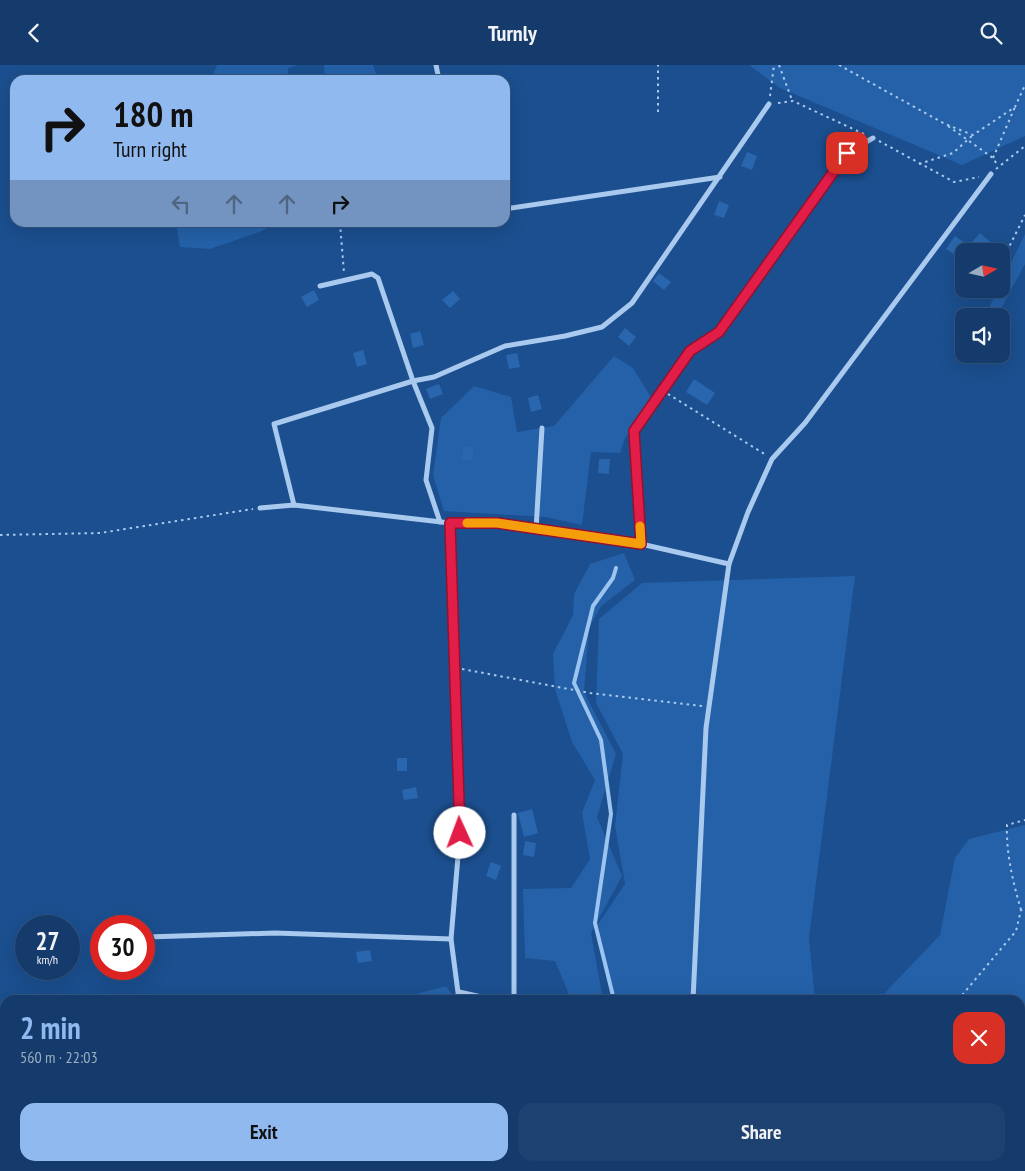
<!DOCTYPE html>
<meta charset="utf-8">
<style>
:root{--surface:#143b6b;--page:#1d4271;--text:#f1f3f6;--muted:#9dadc1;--line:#33557e;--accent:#90b9f0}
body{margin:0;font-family:"PT Sans Narrow",sans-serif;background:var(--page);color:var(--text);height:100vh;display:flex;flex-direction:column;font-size:19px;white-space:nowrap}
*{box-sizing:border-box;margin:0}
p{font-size:16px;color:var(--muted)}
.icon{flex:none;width:28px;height:28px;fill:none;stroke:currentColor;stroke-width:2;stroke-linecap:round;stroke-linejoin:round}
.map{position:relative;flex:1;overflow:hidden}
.details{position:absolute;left:0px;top:930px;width:1025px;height:176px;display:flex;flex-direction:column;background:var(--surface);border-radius:15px 15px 0 0;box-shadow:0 5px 20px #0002,0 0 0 1px var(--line)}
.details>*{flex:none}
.top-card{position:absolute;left:10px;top:10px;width:500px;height:152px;border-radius:15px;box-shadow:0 5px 20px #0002,0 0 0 1px var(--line);background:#90b9f0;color:#111;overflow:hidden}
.needle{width:32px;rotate:81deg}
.tools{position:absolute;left:955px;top:178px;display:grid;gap:10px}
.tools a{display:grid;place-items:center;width:55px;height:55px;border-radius:10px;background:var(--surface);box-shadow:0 5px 20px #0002,0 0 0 1px var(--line);font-size:25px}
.speed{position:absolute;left:15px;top:850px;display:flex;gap:10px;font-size:25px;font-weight:700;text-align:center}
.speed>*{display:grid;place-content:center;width:65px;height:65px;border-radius:50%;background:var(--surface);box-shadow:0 5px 20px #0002,0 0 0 1px var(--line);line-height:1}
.speed small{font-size:12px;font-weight:400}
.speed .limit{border:8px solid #d22;background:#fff;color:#111}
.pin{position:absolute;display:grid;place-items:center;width:42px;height:42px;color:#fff;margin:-21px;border-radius:10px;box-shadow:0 2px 8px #0006}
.me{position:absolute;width:55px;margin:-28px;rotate:358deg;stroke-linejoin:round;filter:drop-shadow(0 0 4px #0008)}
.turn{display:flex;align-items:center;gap:18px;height:105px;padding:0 20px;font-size:22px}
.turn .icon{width:65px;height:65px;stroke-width:2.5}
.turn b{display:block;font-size:35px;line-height:42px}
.lanes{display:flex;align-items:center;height:48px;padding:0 20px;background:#0003;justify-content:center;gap:25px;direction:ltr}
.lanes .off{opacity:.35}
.round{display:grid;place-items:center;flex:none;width:52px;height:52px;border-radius:15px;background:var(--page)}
.summary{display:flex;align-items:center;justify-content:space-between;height:85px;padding:0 20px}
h1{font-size:30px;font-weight:700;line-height:38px;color:var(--accent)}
.primary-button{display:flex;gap:10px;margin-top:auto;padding:10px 20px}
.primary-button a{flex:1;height:58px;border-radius:15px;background:var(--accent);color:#111;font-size:20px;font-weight:700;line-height:58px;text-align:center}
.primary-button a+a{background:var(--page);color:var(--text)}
header{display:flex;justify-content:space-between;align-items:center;height:65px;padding:0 20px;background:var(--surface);font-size:22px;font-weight:700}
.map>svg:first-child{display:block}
.green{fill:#2461a8}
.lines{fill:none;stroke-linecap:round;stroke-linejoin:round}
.stream{stroke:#9cc4f0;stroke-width:4}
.building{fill:#2a66ad}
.path{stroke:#a9c9ee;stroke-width:2;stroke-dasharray:2.5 4;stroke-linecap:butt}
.minor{stroke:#a9c9ee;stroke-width:5}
.route-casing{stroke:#92132f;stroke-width:12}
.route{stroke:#e11d48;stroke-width:9}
.slow{stroke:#f59e0b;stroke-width:9}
</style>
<header><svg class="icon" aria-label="back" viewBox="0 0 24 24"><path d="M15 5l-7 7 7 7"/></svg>Turnly<svg class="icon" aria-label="search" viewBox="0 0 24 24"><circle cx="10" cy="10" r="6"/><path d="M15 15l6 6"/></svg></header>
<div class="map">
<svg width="1025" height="1106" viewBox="0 0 1025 1106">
<rect width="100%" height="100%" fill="#1b4f8f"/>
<!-- green -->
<g class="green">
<polygon points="217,0 298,0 288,3 287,15 211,15"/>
<polygon points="324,0 373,0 378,15 325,15"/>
<polygon points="749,0 1025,0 1025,71 962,100 780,23"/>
<polygon points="176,158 277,158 262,166 210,184 180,182"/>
<polygon points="1025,169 1025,199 997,251 985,251 998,224 1001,224 1001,218"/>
<polygon points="614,291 633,303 652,334 625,373 620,388 591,387 582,460 545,452 444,446 433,410 441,353 474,321 511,332 517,367 554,361"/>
<polygon points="624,488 635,515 601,541 589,563 584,627 616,689 597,752 622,811 591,868 603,935 568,935 570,932 555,896 525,893 523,824 571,823 590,794 582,748 595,715 572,677 555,624 553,589 573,550 574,529 590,499"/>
<polygon points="855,511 809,873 815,935 614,935 598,859 625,819 615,761 623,689 596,638 599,554 642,518"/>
<polygon points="1025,760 1025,1106 651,1106 651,1101 1020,1101 1020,935 878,935 940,870 955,793 969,774"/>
<polygon points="446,921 456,935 408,935 409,931"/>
</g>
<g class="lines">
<!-- stream -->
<g class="stream">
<polyline points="614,935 595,858 611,749 601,675 574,618 593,541 613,513 616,503"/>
<polyline points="649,1101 649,1106"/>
</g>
</g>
<!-- building -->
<g class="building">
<polygon points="747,87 757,91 752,105 741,101"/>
<polygon points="719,136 729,140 724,153 714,150"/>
<polygon points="303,158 318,158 318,163 303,161"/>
<polygon points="980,168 996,182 993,186 971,186 967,183"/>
<polygon points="955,171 966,179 957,191 946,184"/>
<polygon points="659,208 671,217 664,225 653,216"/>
<polygon points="314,225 319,235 307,242 301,232"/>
<polygon points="453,226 460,234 450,243 442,235"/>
<polygon points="625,263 636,272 629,281 618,272"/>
<polygon points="420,266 424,280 413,283 410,269"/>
<polygon points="363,285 367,299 357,302 353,288"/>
<polygon points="517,288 520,302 509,304 506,290"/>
<polygon points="694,314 715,328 707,340 686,327"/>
<polygon points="439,319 443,329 430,334 426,324"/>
<polygon points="538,330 542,344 531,347 528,333"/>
<polygon points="463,381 474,382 472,396 462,395"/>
<polygon points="599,394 610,394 609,409 598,408"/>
<rect x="397" y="693" width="10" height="13"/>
<polygon points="416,722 418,733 404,735 402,725"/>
<polygon points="532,744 538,768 524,772 518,748"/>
<polygon points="525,776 536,778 534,792 523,790"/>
<polygon points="491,797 501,801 496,815 486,811"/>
<polygon points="370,885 372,896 358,898 356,887"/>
<polygon points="1021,996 1025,1007 1021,1010 1020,997"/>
<polygon points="443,1101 459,1101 460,1106 445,1106"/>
</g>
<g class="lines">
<!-- path -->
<g class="path">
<polyline points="779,0 792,35"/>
<polyline points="839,0 945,59 973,70 1015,42 1025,20"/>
<polyline points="770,31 774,0"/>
<polyline points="778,38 793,36 864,69"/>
<polyline points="658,47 658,0"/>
<polyline points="948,61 993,93 998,101"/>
<polyline points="879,76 954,117 979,112"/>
<polyline points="993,93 1015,42"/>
<polyline points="919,99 953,88 973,70"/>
<polyline points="996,104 1025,81"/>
<polyline points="340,158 344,208"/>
<polyline points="1001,198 1025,150"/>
<polyline points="668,329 766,390"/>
<polyline points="0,470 100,468 253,444"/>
<polyline points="462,604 590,628 702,641"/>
<path d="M1021 845C1013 817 1006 789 1007 760L1025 755"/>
<polyline points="958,935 1016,866 1021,845 1025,844"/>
<polyline points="1020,980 1025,974"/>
<polyline points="868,1101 871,1106"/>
<polyline points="917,1106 921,1101"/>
</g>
<!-- minor -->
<g class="minor">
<polyline points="436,0 439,15"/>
<polyline points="505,144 720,112"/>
<polyline points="320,221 372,209 378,213 413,316 432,363 426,415 440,457"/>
<polyline points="294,440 274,359 413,316 434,312 505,281 565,271 602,262 632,238 769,39"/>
<polyline points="260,443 294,440 450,458 497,458 641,479 729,499 748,447 772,394 805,358 991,109"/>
<polyline points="450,458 460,768 451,874 459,935"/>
<polyline points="536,465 542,363"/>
<polyline points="641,479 634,366 690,286 719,267 847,88 873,73"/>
<polyline points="147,872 275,868 451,874"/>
<polyline points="459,927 495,935"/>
<polyline points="508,935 514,931 514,750"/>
<polyline points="693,935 706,663 729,499"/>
<polyline points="337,1101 337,1106"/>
<polyline points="482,1101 482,1106"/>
<polyline points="752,1101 754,1106"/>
</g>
</g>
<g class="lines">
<!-- route casing -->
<g class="route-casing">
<polyline id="route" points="460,768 450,458 497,458 641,479 634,366 690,286 719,267 847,88"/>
</g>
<!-- route -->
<use href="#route" class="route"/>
<!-- slow -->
<polyline class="slow" points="467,458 497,458 641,479 640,461"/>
</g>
</svg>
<div class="tools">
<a><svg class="needle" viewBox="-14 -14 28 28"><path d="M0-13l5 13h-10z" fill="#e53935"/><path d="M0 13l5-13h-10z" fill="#9dadc1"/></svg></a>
<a><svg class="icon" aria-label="sound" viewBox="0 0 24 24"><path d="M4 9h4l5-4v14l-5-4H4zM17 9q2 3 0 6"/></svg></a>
</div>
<div class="speed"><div>27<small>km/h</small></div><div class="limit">30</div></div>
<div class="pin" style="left:847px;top:88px;background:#d93025"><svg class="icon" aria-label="arrive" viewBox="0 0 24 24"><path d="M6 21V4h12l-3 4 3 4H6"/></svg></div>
<svg class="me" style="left:460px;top:768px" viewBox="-20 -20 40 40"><circle r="19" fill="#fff"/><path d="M0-13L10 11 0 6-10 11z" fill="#e11d48"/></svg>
<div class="top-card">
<div class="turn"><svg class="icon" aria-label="right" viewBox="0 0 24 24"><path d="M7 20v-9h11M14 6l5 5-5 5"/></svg><div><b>180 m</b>Turn right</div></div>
<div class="lanes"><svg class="icon off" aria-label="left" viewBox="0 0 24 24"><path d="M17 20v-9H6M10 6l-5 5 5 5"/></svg><svg class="icon off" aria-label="ahead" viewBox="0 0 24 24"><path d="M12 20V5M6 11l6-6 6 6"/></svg><svg class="icon off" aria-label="ahead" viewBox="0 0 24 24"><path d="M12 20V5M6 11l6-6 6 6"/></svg><svg class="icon" aria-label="right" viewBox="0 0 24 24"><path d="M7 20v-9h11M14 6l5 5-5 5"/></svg></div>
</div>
<section class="details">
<div class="summary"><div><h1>2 min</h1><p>560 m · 22:03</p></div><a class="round" style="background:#d93025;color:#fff"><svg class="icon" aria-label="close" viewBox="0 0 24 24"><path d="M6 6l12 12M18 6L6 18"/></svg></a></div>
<div class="primary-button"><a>Exit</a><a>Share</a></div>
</section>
</div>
